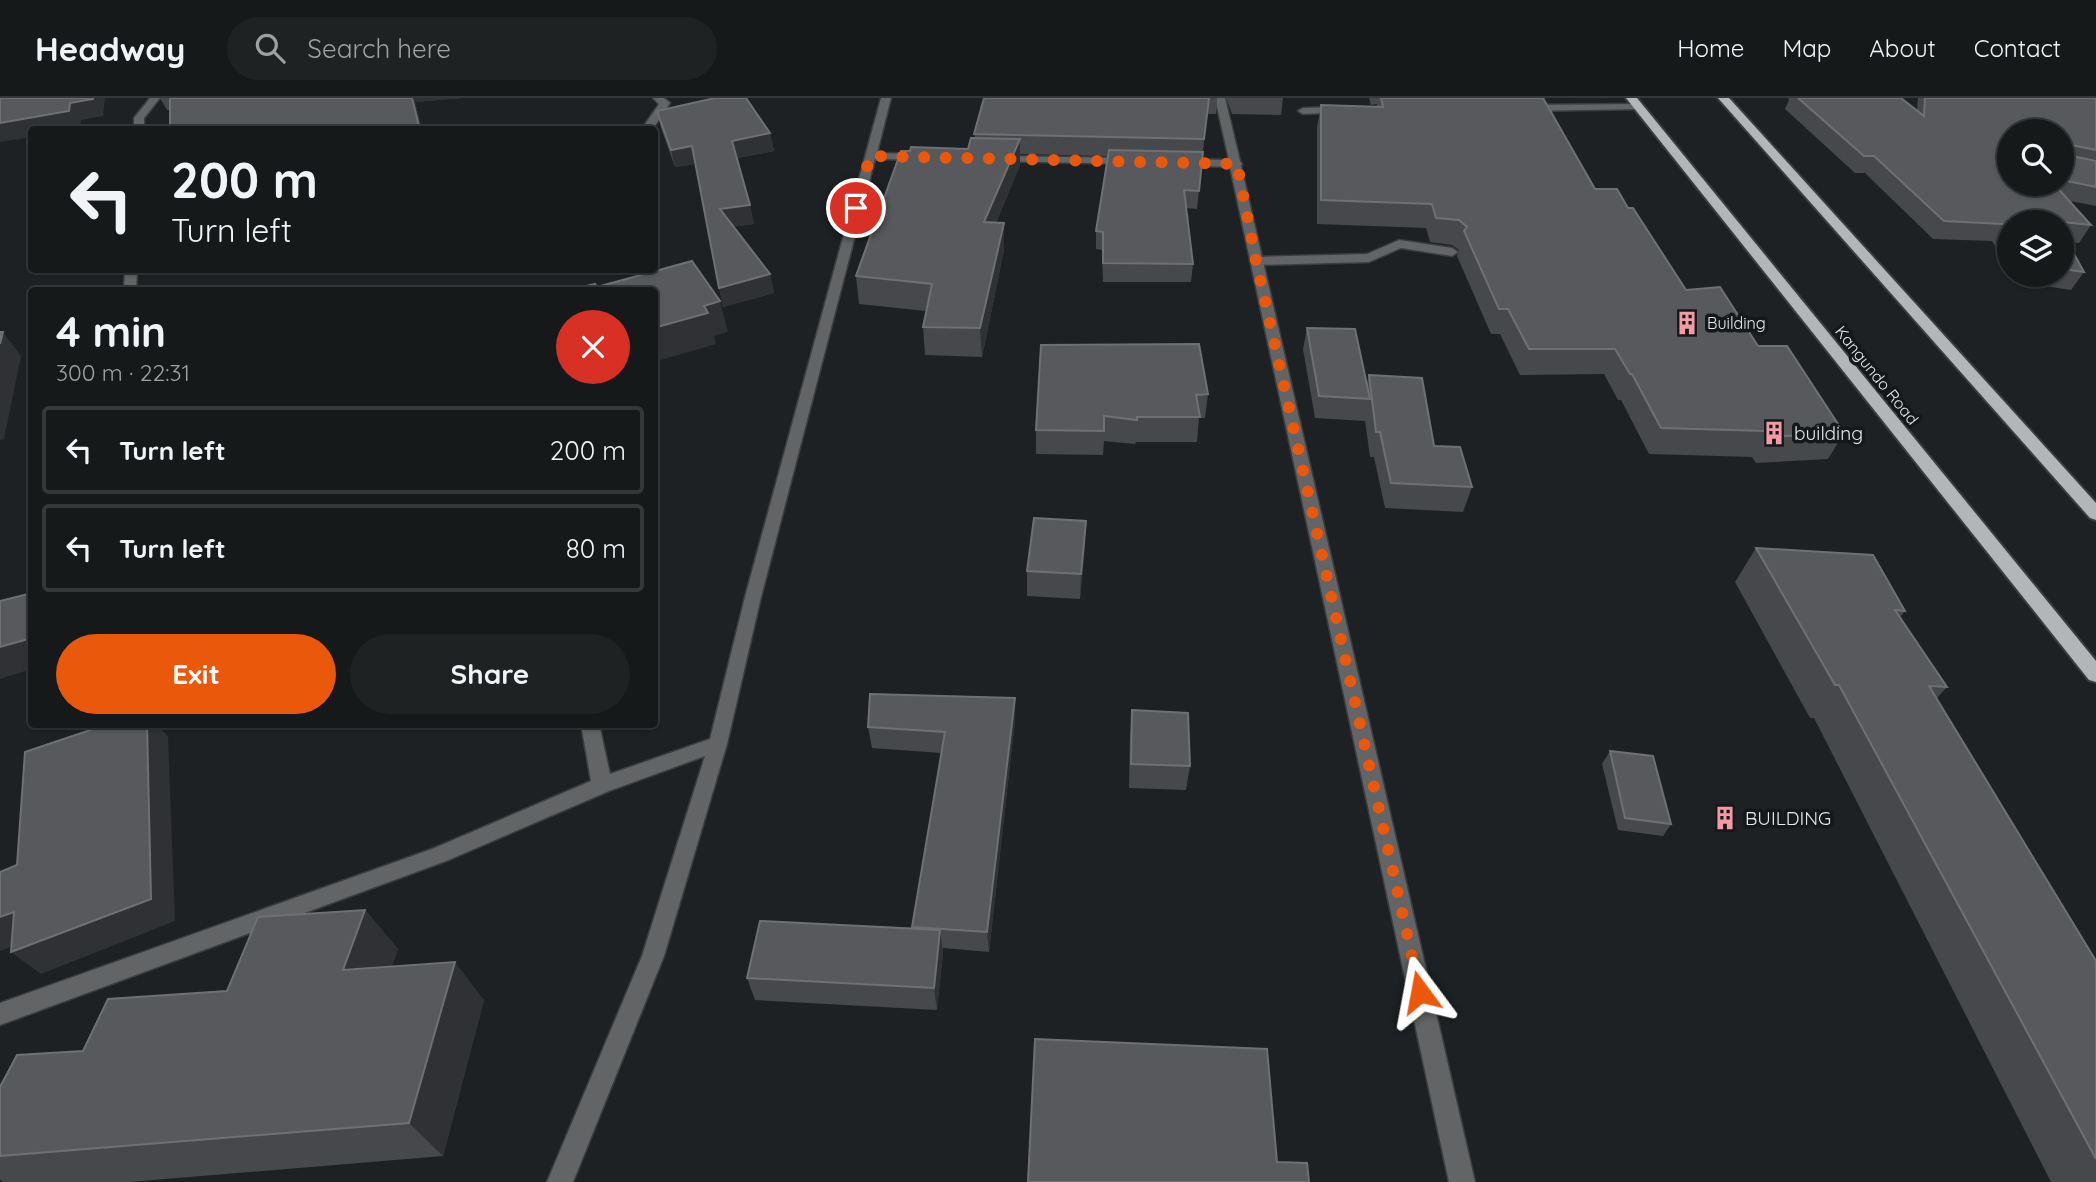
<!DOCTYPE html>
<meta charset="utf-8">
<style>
:root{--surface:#16191a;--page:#1f2223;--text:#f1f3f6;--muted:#9ea0a2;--line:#353839;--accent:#ea580c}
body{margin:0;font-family:Quicksand,sans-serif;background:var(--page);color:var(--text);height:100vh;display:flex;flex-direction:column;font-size:26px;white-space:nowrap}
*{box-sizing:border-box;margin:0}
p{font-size:23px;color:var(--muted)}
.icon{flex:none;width:38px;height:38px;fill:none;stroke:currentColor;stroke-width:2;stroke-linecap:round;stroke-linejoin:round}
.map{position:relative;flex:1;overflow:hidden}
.sheet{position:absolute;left:28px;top:189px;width:630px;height:441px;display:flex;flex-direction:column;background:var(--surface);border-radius:7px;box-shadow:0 2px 5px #0004,0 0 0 2px var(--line)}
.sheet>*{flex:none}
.hud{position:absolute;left:28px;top:28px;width:630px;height:147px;border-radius:7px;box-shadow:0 2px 5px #0004,0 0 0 2px var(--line);background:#16191a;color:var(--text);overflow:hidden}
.controls{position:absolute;left:1997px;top:21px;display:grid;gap:14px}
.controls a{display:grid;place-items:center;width:77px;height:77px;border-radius:50%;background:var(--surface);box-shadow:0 2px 5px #0004,0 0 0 2px var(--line);font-size:35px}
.pin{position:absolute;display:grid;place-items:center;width:60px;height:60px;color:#fff;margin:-30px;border:4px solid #fff;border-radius:50%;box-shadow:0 2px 7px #0007}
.me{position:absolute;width:77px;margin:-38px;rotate:347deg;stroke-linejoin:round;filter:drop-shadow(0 0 5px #0008)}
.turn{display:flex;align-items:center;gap:24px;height:147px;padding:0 28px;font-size:32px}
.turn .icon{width:91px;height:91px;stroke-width:2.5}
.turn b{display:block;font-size:49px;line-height:60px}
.round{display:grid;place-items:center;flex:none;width:74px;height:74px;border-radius:37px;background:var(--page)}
.headline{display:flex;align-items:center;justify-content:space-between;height:119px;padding:0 28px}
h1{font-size:42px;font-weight:700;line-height:52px}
.cta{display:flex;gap:14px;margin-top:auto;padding:14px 28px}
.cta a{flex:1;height:80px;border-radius:42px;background:var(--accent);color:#fff;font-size:28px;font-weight:700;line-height:80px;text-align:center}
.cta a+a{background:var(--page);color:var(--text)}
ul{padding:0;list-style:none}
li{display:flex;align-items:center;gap:21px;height:88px;margin:0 14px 10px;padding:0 14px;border:4px solid var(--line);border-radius:7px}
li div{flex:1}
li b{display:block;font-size:26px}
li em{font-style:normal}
header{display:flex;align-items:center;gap:42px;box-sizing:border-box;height:98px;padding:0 35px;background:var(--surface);border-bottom:2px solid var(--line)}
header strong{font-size:33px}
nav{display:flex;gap:38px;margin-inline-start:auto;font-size:24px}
.search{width:490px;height:63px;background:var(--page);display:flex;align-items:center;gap:18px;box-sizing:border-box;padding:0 24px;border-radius:38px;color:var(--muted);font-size:26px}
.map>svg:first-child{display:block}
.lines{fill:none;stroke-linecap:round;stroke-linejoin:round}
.service-casing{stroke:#3a3d3f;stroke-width:3}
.minor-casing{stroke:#3a3d3f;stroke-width:3}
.trunk-casing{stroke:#3a3d3f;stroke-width:4}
.service{fill:#626465;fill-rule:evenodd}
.minor{fill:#626465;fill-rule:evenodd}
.trunk{fill:#b2b6b8;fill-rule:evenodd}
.wall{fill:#46484b;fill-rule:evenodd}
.shaded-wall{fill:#2f3134}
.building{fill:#57595c;stroke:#6e7072;stroke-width:2}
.route{stroke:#ea580c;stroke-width:12;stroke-dasharray:0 21.6}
.labels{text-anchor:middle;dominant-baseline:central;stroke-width:7;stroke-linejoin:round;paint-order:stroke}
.far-poi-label{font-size:16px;fill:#e6e9ea;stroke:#14181a;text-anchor:start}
.far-street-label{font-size:16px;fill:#e6e9ea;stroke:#14181a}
.poi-label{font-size:19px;fill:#e6e9ea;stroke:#14181a;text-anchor:start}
</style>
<header>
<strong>Headway</strong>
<div class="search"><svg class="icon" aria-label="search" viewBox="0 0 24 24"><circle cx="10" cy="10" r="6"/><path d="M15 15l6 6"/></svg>Search here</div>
<nav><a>Home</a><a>Map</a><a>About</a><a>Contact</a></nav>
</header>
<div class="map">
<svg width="2096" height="1084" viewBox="0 0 2096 1084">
<rect width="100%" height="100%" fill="#1e2123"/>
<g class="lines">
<!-- service casing -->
<g class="service-casing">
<g id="service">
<polygon points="1638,6 1643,9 1642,11 1526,13 1521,10 1526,7"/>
<polygon points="1344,9 1349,12 1348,14 1303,16 1298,13 1303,10"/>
<polygon points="1399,142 1452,150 1458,154 1452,158 1401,150 1369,164 1256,167 1250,163 1256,159 1367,156"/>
</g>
</g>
<!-- minor casing -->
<g class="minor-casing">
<g id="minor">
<polygon points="150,0 160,0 144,20 144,32 134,32 134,20"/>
<polygon points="653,0 664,0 670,5 652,32 641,32 659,6"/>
<polygon points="881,0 891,0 877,55 923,56 928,59 923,62 875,61 761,499 727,646 664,858 573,1084 547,1084 642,858 705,658 609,693 446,763 0,927 0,905 432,751 591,683 581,626 599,626 610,676 710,641 745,499"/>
<polygon points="1215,0 1225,0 1240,63 1242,66 1241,68 1475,1084 1449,1084 1230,69 1178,67 1173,64 1178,61 1229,62"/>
<polygon points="996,58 1129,60 1134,63 1129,66 992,63 992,59"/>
<polygon points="125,172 137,172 136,192 124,192"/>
</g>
</g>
<!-- trunk casing -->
<g class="trunk-casing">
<g id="trunk">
<polygon points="1626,0 1637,0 2096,563 2096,584 2089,582"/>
<polygon points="1718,0 1729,0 2096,405 2096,422 2090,420"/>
</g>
</g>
<!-- service -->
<use href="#service" class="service"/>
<!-- minor -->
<use href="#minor" class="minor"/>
<!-- trunk -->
<use href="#trunk" class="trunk"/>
</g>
<!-- wall -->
<g class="wall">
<polygon points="160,0 461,0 415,4 422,32 170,32 170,12 167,12"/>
<polygon points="984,0 1217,0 1216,16 1207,16 1197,111 1186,110 1193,166 1191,184 1103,184 1102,152 1096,151 1096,133 1108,58 1020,56 1020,67 996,125 1004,125 1004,152 982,259 925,257 923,229 926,213 859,206 856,178 968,51 975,40 974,36"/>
<polygon points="1226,0 1283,0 1281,17 1232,16"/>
<polygon points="1369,0 1543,0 1595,91 1628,110 1686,192 1758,248 1844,335 1828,361 1756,365 1752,359 1649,356 1621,302 1618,302 1604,276 1520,277 1500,236 1491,236 1457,158 1459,152 1452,147 1430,144 1426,130 1317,126 1317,29 1321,7 1376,9 1377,6 1371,7"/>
<path d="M1788 0H1901L1917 12 1918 0H2096V108L2070 103 2091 127 2079 145 2067 144 2084 174 2071 192 2018 184 2013 177H2062V124H2009V170L1992 143 1933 141 1865 75H1855L1785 11 1789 2ZM2009 33H2062V86H2009Z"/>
<polygon points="657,13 770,35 774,53 737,60 754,126 733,128 770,176 774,195 723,209 695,66 675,69 661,30"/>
<polygon points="1307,230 1367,285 1369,277 1472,389 1463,414 1385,410 1374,359 1370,359 1365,322 1365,323 1315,320 1303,251"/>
<polygon points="1041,247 1208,296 1205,320 1199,320 1197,344 1136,344 1135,346 1104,343 1103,357 1036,356 1036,332"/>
<polygon points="1085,448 1080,501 1027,498 1027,473"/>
<polygon points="1756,450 1905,513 1900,519 1947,589 1936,601 2096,863 2096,1084 2051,1084 1814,620 1810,620 1735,484"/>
<polygon points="1015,600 1015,622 989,854 943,850 943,855 937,912 755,902 747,880 913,831 941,655 872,650 868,629"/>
<polygon points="1132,612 1190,668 1186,692 1129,690 1130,637"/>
<polygon points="1610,653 1671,726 1663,738 1618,732 1602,666"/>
<polygon points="365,812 398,851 392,868 484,902 443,1058 129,1084 4,1084 0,1082 0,989 227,893"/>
</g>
<!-- shaded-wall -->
<g class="shaded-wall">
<polygon points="93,0 105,0 103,18 81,22 80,31 32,32 32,39 0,44 0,25 70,5"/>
<polygon points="412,0 461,0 415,4 422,32 420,32"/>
<polygon points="770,35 774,53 736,60 732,43"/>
<polygon points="1020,41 1020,67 985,151 984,124"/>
<polygon points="692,48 696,66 675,69 671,52"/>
<polygon points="750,107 754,126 724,130 720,111"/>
<polygon points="1004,125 1004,152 982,259 980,230"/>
<polygon points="770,176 774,195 723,209 719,190"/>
<polygon points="720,203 728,234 714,238 716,246 654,264 654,230 704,208"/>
<polygon points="3,234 21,258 4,341 0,342 0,246"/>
<polygon points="1086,423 1085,448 1080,501 1081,476"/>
<polygon points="32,540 32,571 0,581 0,549"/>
<polygon points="1015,600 1015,622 989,854 987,834"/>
<polygon points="147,626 157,626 168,639 175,823 41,876 11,854"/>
<polygon points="365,812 398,851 378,910 343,872"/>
<polygon points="14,814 43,837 0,853 0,819"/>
<polygon points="940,832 943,855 937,912 934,890"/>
<polygon points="455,864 484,902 443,1058 409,1025"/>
</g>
<!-- building -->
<g class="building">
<polygon points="0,0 93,0 93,1 70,5 69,13 0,25"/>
<polygon points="170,0 412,0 420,32 170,32"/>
<polygon points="715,0 746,0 770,35 732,43 750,107 720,111 770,176 719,190 692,48 671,52 657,13"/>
<polygon points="984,0 1209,0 1204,41 974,36"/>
<polygon points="1381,0 1543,0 1595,91 1617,91 1628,110 1633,110 1686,192 1720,189 1758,248 1787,248 1844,335 1771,339 1766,333 1661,330 1632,276 1630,276 1615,251 1529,251 1508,211 1499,211 1464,133 1467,129 1459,122 1436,120 1432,106 1321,102 1321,7 1383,9"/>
<polygon points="1798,0 1901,0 1924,18 1925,0 2096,0 2096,52 2071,47 2072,58 2096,63 2096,89 2062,82 2062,33 2009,33 2009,38 2007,42 2009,43 2009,86 2054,86 2091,127 2062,124 2009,124 2009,135 2003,126 1944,123 1874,58 1864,58"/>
<polygon points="971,40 1020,41 984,124 1004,125 980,230 923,229 932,186 856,178 901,53 910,53 911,49 968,51"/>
<polygon points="1109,52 1203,54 1199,93 1184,92 1193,166 1103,165 1103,134 1096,133"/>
<polygon points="2062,134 2084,174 2062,171"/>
<polygon points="692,163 720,203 704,208 708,215 654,230 654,192 570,192 595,186 597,189"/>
<polygon points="1307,230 1355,231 1370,301 1319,298"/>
<polygon points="0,234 3,234 0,246"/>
<polygon points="1199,246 1208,296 1196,297 1200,319 1137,319 1137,322 1104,318 1104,333 1036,332 1041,247"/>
<polygon points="1369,277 1422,280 1434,348 1460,349 1472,389 1391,385 1380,334 1376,334"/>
<polygon points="1034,420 1086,423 1081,476 1027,473"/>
<polygon points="1756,450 1873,457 1905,513 1895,512 1947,589 1929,588 2096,863 2096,1061 1839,587 1835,587"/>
<polygon points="32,495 32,540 0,549 0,503"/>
<polygon points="870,596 1015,600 987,834 912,829 945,634 868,629"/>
<polygon points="1132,612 1188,615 1190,668 1131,666"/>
<polygon points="108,626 147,626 151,801 11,854 14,814 0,819 0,774 17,767 25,654"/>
<polygon points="1610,653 1653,658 1671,726 1625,720"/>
<polygon points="365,812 343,872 455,864 409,1025 0,1058 0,989 17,957 83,953 108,901 227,893 258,819"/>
<polygon points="760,823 940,832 934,890 747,880"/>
<polygon points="1035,941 1267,951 1277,1064 1307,1065 1309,1084 1028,1084"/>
</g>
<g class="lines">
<!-- route -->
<polyline class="route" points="856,110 870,58 1237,66 1256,163 1420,894"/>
</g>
<!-- icons -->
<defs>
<g id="building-bare" transform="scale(1.89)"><path d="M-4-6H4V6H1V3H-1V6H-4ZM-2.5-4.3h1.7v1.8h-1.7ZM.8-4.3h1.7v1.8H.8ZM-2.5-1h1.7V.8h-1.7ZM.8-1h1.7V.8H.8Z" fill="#f49aa3" stroke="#14181a" stroke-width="2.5" paint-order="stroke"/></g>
</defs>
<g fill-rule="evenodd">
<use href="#building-bare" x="1687" y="225"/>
<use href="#building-bare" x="1774" y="335"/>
<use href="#building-bare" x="1725" y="720"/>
</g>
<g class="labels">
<!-- far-poi labels -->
<g class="far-poi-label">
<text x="1707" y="225">Building</text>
</g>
<!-- far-street labels -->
<g class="far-street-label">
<text transform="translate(1877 277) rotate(51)">Kangundo Road</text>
</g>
<!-- poi labels -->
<g class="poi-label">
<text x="1794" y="335">building</text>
<text x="1745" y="720">BUILDING</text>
</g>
</g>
</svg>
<div class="controls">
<a><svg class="icon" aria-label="search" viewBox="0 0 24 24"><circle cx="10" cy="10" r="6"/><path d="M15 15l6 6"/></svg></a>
<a><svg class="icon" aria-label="layers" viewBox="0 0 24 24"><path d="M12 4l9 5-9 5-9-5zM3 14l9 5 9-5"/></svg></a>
</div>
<div class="pin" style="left:856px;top:110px;background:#d93025"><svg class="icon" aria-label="arrive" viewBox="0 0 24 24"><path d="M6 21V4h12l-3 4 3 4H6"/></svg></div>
<svg class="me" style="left:1420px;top:894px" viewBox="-20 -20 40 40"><path d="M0-17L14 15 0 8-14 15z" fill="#ea580c" stroke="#fff" stroke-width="4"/></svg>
<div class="hud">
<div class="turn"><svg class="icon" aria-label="left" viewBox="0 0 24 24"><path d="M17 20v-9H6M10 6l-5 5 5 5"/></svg><div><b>200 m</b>Turn left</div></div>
</div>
<section class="sheet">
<div class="headline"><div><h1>4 min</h1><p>300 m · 22:31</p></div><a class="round" style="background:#d93025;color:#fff"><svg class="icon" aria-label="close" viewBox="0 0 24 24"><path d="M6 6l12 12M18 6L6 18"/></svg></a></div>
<ul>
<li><svg class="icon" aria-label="left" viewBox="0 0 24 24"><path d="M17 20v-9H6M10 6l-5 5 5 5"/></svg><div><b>Turn left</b></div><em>200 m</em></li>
<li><svg class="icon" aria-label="left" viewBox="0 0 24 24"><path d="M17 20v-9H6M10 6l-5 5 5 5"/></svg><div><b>Turn left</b></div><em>80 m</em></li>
</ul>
<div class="cta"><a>Exit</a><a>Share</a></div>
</section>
</div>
